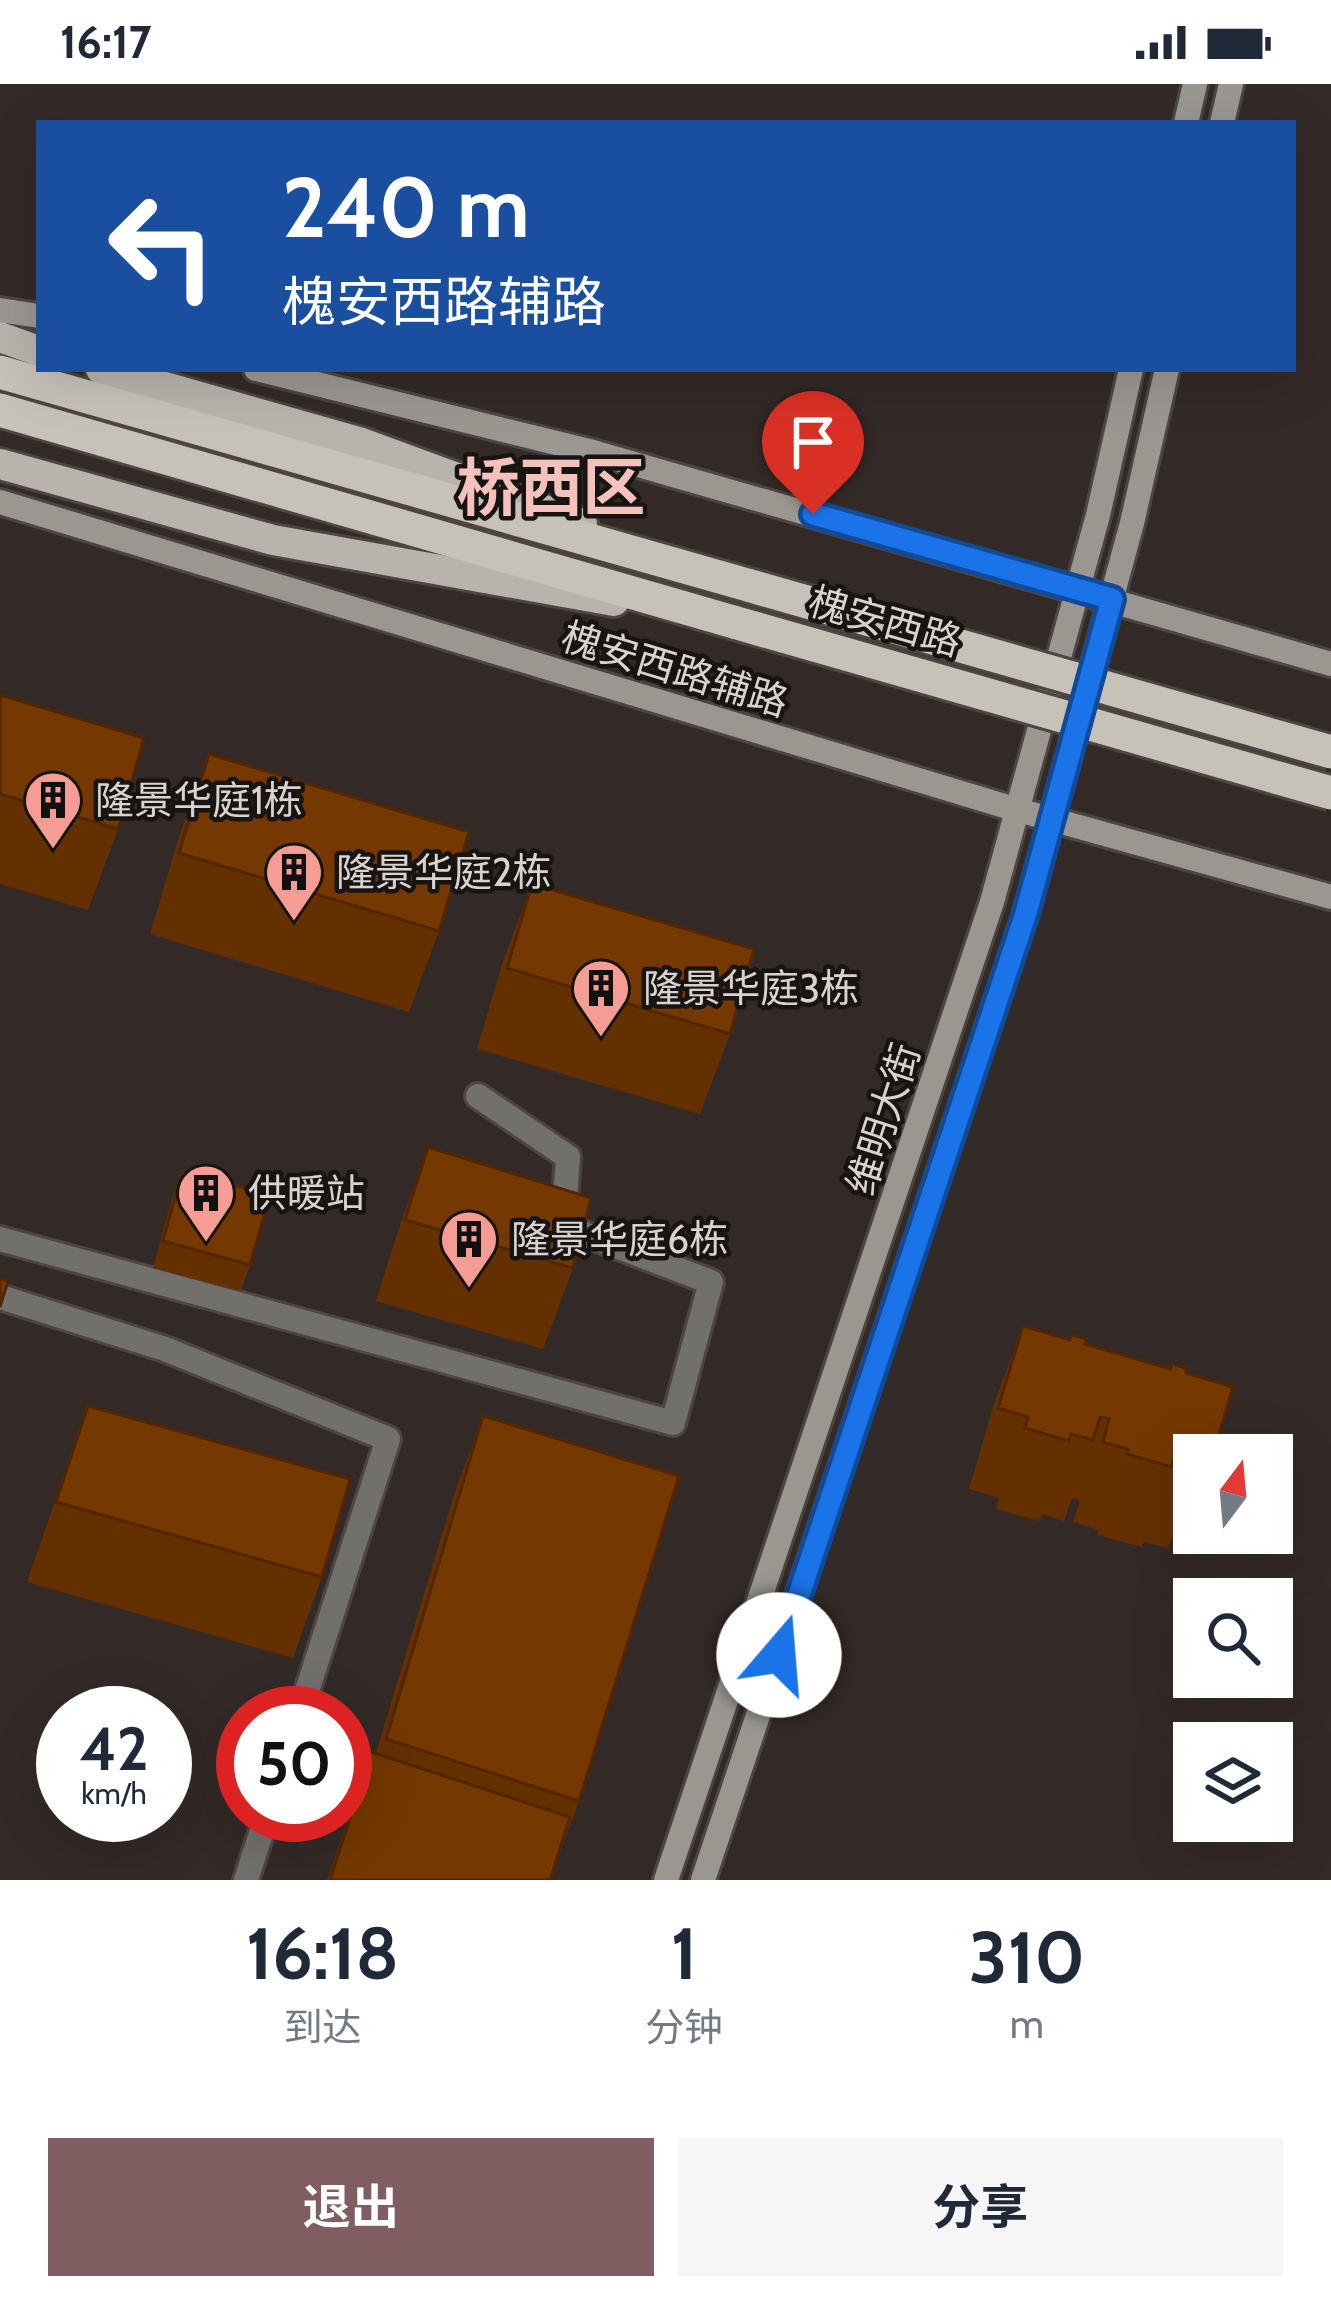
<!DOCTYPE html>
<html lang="zh">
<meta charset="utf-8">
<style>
:root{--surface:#fff;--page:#f6f6f7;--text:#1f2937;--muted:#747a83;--accent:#7f5d61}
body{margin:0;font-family:Cabin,"Noto Sans SC",sans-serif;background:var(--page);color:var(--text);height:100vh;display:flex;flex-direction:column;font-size:45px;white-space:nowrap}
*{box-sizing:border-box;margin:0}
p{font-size:39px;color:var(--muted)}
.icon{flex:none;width:66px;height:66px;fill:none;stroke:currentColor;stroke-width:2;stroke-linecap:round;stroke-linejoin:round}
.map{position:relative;height:1796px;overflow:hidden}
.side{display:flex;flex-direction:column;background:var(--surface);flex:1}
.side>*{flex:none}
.guide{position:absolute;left:36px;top:36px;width:1260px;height:252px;border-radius:0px;box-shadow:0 12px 48px #0002;background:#1a4fa0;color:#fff;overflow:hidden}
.needle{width:78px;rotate:16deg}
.fabs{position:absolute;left:1173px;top:1350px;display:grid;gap:24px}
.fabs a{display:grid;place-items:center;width:120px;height:120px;border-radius:0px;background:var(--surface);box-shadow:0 12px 48px #0002;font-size:60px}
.speed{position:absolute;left:36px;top:1602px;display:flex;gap:24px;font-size:60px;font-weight:700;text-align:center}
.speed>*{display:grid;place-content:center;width:156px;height:156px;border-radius:50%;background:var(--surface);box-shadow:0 12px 48px #0002;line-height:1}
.speed small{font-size:30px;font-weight:400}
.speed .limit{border:18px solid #d22;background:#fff;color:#111}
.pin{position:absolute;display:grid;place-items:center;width:102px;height:102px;color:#fff;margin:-123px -51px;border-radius:50% 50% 50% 0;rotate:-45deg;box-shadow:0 0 12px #0007}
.pin .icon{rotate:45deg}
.me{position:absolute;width:132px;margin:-66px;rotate:18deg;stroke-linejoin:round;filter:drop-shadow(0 0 9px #0008)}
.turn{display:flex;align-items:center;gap:42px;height:252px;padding:0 48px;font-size:54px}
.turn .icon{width:156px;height:156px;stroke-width:2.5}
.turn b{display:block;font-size:84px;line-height:102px}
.eta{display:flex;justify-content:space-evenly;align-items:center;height:204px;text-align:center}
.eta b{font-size:72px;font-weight:700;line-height:84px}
.button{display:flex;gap:24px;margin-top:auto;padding:24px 48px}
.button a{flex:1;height:138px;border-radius:0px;background:var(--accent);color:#fff;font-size:48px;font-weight:700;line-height:138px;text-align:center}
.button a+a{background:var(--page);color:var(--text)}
.status{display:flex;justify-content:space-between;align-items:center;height:84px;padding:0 60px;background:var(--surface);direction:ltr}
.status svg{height:33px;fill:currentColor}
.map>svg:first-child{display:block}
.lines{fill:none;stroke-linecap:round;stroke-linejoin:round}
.minor-casing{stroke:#4d4542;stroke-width:30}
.secondary-casing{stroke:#4d4542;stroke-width:30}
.primary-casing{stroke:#4d4542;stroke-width:36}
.trunk-casing{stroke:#4d4542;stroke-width:39}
.minor{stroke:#72706d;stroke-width:24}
.secondary{stroke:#9a9791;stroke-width:24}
.primary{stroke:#b8b4ac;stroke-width:30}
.trunk{stroke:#c6c2b8;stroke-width:33}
.trunk-bridge-casing{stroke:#4d4542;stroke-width:39;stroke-linecap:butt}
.trunk-bridge{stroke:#c6c2b8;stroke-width:33}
.wall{fill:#653000}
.building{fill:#753800;stroke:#522700;stroke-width:3}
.route-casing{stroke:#114b97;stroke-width:30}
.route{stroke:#1a73e8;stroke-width:21}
.labels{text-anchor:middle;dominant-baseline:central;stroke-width:9;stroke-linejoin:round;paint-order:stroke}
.street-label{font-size:39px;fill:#d8d3d1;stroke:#181412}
.poi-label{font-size:39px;fill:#d8d3d1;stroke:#181412;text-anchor:start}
.town-label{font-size:63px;font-weight:bold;fill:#f5c1bd;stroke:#181412}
</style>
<div class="status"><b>16:17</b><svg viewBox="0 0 49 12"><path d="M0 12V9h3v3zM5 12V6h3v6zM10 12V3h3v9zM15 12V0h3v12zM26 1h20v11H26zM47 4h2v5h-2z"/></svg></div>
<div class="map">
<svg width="1331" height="1796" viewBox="0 0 1331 1796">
<rect width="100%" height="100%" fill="#332a27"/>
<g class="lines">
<!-- minor casing -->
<g class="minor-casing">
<g id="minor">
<polyline points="0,1155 673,1339 711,1198 563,1142 568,1073 478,1012"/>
<polyline points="0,1213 165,1265 388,1355 300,1629"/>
<polyline points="246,1796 267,1731"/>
</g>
</g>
<!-- secondary casing -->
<g class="secondary-casing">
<g id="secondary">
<polyline points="1186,39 1195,0"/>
<polyline points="1222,39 1231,0"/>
<polyline points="0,226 39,232"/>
<polyline points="256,285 593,368 1331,580"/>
<polyline points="0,418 1011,724 1331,813"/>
<polyline points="666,1796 992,818 1098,431 1131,285"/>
<polyline points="703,1796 1026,829 1132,439 1167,285"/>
</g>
</g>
<!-- primary casing -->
<g class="primary-casing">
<g id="primary">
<polyline points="0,253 39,267"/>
<polyline points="101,285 362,359 582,440"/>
<polyline points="0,380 273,456 614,517"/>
</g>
</g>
<!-- trunk casing -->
<g class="trunk-casing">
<g id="trunk">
<polyline points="0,288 751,502"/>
<polyline points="0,326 737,539"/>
</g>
</g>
<!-- minor -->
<use href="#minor" class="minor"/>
<!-- secondary -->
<use href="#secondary" class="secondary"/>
<!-- primary -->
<use href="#primary" class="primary"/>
<!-- trunk -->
<use href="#trunk" class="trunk"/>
<!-- trunk-bridge casing -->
<g class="trunk-bridge-casing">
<g id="trunk-bridge">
<polyline points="751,502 1331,668"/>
<polyline points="737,539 1331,709"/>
</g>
</g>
<!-- trunk-bridge -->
<use href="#trunk-bridge" class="trunk-bridge"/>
</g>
<!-- wall -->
<g class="wall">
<polygon points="0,611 118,745 88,826 0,800"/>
<polygon points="209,670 439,847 409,928 150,850 180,750"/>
<polygon points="532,800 730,950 700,1030 477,965 502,880"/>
<polygon points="428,1063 573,1184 543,1265 376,1217 399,1144"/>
<polygon points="182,1087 250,1181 241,1207 153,1184 172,1114"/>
<polygon points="1023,1242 1085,1260 1194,1371 1194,1425 1183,1456 1172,1453 1168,1464 1144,1458 1142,1463 1097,1451 1099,1446 1073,1438 1080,1416 1072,1414 1064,1437 1042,1430 1040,1437 996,1425 999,1414 969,1405 993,1323"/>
<polygon points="88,1322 322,1493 293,1574 27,1498"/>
<polygon points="483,1332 579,1717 550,1796 327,1796 371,1668 376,1669 454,1411"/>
</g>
<!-- building -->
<g class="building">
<polygon points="0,611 144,654 118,745 0,710"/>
<polygon points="209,670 469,748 439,847 179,769"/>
<polygon points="532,800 754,865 730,950 507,884"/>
<polygon points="428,1063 591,1114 573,1184 405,1136"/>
<polygon points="182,1087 270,1111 250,1181 163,1157"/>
<polygon points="0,1195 8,1197 0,1223"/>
<polygon points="1023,1242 1070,1256 1072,1251 1087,1255 1085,1260 1171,1285 1172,1280 1186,1284 1186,1289 1233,1303 1213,1371 1194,1371 1194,1383 1173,1377 1171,1383 1127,1370 1128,1365 1103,1358 1109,1335 1100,1333 1093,1356 1071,1350 1069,1357 1025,1344 1028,1333 998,1324"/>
<polygon points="88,1322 350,1395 322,1493 56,1418"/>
<polygon points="483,1332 679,1392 579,1717 386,1655"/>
<polygon points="371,1668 570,1733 550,1796 330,1796"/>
</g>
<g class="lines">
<!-- route casing -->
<g class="route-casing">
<polyline id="route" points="779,1571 1026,829 1112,515 813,430"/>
</g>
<!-- route -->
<use href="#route" class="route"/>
</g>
<!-- icons -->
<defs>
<g id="building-pin" transform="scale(3)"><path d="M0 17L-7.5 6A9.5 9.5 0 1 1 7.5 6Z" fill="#f59c95" stroke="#181412"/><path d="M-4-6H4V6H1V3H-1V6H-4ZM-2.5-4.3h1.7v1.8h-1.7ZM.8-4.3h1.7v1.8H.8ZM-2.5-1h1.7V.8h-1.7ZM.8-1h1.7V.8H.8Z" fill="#111"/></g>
</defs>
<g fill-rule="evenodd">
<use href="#building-pin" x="53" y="716"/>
<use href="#building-pin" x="294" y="788"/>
<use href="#building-pin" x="601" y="904"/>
<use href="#building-pin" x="206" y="1109"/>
<use href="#building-pin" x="469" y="1155"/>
</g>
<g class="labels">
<!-- street labels -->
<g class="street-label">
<text transform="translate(885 537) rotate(16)">槐安西路</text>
<text transform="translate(675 585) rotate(17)">槐安西路辅路</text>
<text transform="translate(883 1035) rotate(-72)">维明大街</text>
</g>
<!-- poi labels -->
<g class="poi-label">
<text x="95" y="716">隆景华庭1栋</text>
<text x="336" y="788">隆景华庭2栋</text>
<text x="643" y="904">隆景华庭3栋</text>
<text x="248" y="1109">供暖站</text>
<text x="511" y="1155">隆景华庭6栋</text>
</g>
<!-- town labels -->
<g class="town-label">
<text x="551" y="403">桥西区</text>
</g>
</g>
</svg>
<div class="fabs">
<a><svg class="needle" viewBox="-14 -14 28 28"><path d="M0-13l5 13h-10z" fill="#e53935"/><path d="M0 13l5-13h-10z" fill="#747a83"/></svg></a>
<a><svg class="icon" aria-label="search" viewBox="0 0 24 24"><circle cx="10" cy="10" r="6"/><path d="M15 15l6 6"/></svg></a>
<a><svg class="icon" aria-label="layers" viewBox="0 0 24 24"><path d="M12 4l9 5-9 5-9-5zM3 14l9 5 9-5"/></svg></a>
</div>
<div class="speed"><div>42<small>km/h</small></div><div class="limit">50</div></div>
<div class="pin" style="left:813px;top:430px;background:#d93025"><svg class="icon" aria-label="arrive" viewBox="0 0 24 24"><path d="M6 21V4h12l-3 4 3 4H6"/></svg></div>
<svg class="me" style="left:779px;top:1571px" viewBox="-20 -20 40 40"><circle r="19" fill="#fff"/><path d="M0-13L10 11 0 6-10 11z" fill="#1a73e8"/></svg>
<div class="guide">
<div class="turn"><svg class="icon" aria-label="left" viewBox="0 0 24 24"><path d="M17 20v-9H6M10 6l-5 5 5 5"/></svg><div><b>240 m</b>槐安西路辅路</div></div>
</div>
</div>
<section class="side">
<div class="eta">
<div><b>16:18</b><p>到达</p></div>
<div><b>1</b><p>分钟</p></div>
<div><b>310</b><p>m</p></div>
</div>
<div class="button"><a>退出</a><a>分享</a></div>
</section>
